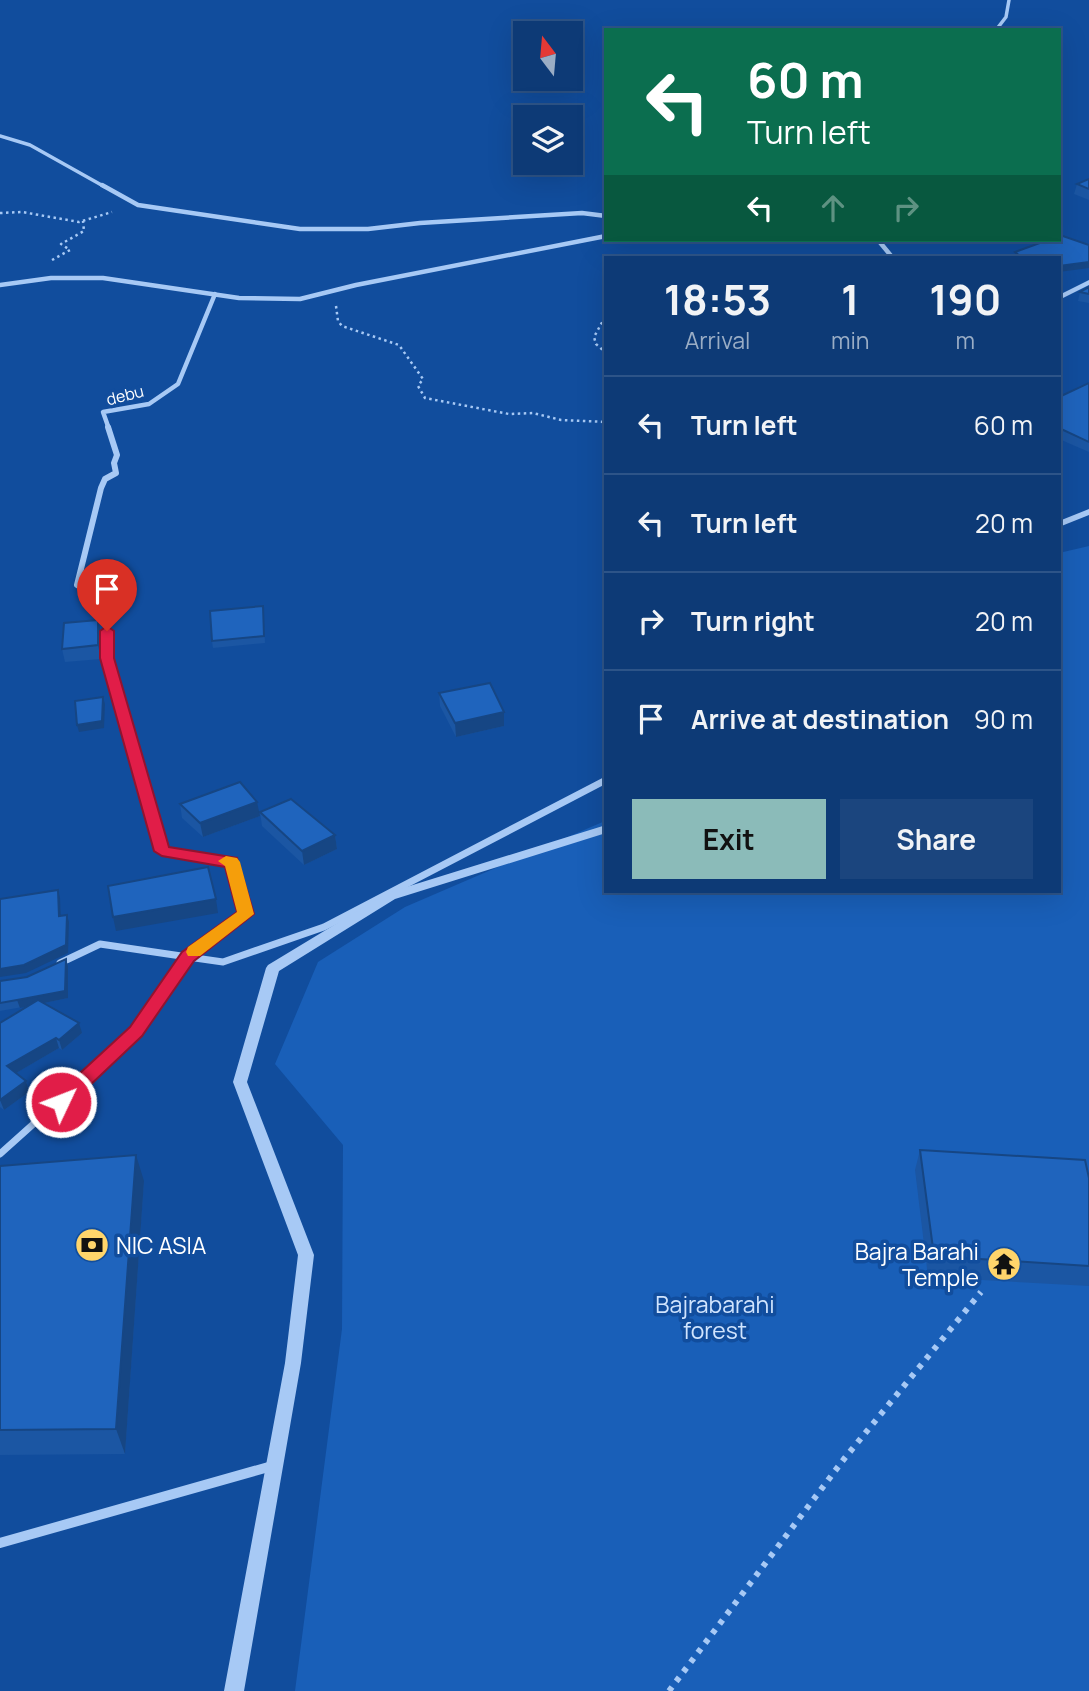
<!DOCTYPE html>
<style>
:root{--surface:#0d3a76;--page:#1b457e;--text:#f1f3f6;--muted:#9aadc5;--line:#2d5488;--accent:#8bbbb9}
body{margin:0;font-family:Manrope,sans-serif;background:var(--page);color:var(--text);height:100vh;display:flex;flex-direction:column;font-size:26px;white-space:nowrap}
*{box-sizing:border-box;margin:0}
p{font-size:23px;color:var(--muted)}
.icon{flex:none;width:38px;height:38px;fill:none;stroke:currentColor;stroke-width:2;stroke-linecap:round;stroke-linejoin:round}
.map{position:relative;flex:1;overflow:hidden}
.details{position:absolute;left:604px;top:256px;width:457px;height:637px;display:flex;flex-direction:column;background:var(--surface);border-radius:0px;box-shadow:0 7px 28px #0002,0 0 0 2px var(--line)}
.details>*{flex:none}
.top-card{position:absolute;left:604px;top:28px;width:457px;height:214px;border-radius:0px;box-shadow:0 7px 28px #0002,0 0 0 2px var(--line);background:#0b6e4f;color:#fff;overflow:hidden}
.needle{width:46px;rotate:344deg}
.controls{position:absolute;left:513px;top:21px;display:grid;gap:14px}
.controls a{display:grid;place-items:center;width:70px;height:70px;border-radius:0px;background:var(--surface);box-shadow:0 7px 28px #0002,0 0 0 2px var(--line);font-size:35px}
.pin{position:absolute;display:grid;place-items:center;width:60px;height:60px;color:#fff;margin:-72px -30px;border-radius:50% 50% 50% 0;rotate:-45deg;box-shadow:0 0 7px #0007}
.pin .icon{rotate:45deg}
.me{position:absolute;width:77px;margin:-38px;rotate:47deg;stroke-linejoin:round;filter:drop-shadow(0 0 5px #0008)}
.turn{display:flex;align-items:center;gap:24px;height:147px;padding:0 28px;font-size:32px}
.turn .icon{width:91px;height:91px;stroke-width:2.5}
.turn b{display:block;font-size:49px;line-height:60px}
.lanes{display:flex;align-items:center;height:66px;padding:0 28px;background:#0003;justify-content:center;gap:35px;direction:ltr}
.lanes .off{opacity:.35}
.eta{display:flex;justify-content:space-evenly;align-items:center;height:119px;text-align:center}
.eta b{font-size:42px;font-weight:700;line-height:49px}
.primary-button{display:flex;gap:14px;margin-top:auto;padding:14px 28px}
.primary-button a{flex:1;height:80px;border-radius:0px;background:var(--accent);color:#111;font-size:28px;font-weight:700;line-height:80px;text-align:center}
.primary-button a+a{background:var(--page);color:var(--text)}
ul{padding:0;list-style:none}
li{display:flex;align-items:center;gap:21px;height:98px;padding:0 28px;border-top:2px solid var(--line)}
li div{flex:1}
li b{display:block;font-size:26px}
li em{font-style:normal}
.map>svg:first-child{display:block}
.green{fill:#195fb8}
.lines{fill:none;stroke-linecap:round;stroke-linejoin:round}
.path-far1{stroke:#a7c9f5;stroke-width:2.5;stroke-dasharray:2.5 3.5;stroke-linecap:butt}
.path{stroke:#a7c9f5;stroke-width:6;stroke-dasharray:5 7;stroke-linecap:butt}
.minor-far4{stroke:#a7c9f5;stroke-width:3.5}
.minor-far3{stroke:#a7c9f5;stroke-width:4.5}
.minor-far2{stroke:#a7c9f5;stroke-width:6}
.minor-far1{stroke:#a7c9f5;stroke-width:7}
.minor{stroke:#a7c9f5;stroke-width:10}
.tertiary{fill:#a7c9f5;fill-rule:evenodd}
.wall{fill:#1b56a3}
.shaded-wall{fill:#164684}
.building{fill:#1f64bd;stroke:#164684;stroke-width:2}
.route{fill:#e11d48;stroke:#92132f;stroke-width:2}
.slow{fill:#f59e0b}
.labels{text-anchor:middle;dominant-baseline:central;stroke-width:7;stroke-linejoin:round;paint-order:stroke}
.far-street-label{font-size:16px;fill:#fff;stroke:#114d9d}
.near-poi-label{font-size:23px;fill:#fff;stroke:#114d9d;text-anchor:start}
.near-park-label{font-size:23px;fill:#d0e4fe;stroke:#114d9d}
</style>
<div class="map">
<svg width="1089" height="1691" viewBox="0 0 1089 1691">
<rect width="100%" height="100%" fill="#114d9d"/>
<!-- green -->
<polygon class="green" points="1089,546 1089,1691 295,1691 342,1329 343,1145 275,1064 318,962 405,907 605,821 606,891 1059,891 1059,553"/>
<g class="lines">
<!-- path-far1 -->
<g class="path-far1">
<polyline points="0,213 22,212 79,222 112,212"/>
<polyline points="52,260 70,250 61,244 84,231 83,221"/>
<polyline points="336,306 338,321 342,326 399,345 423,379 418,386 425,398 509,414 533,413 561,420 606,422"/>
<polyline points="605,317 594,337 596,344 606,353"/>
</g>
<!-- path -->
<polyline class="path" points="669,1691 844,1459 981,1292"/>
<!-- minor-far4 -->
<g class="minor-far4">
<polyline points="996,30 1006,17 1009,0"/>
<polyline points="0,136 30,145 105,187"/>
</g>
<!-- minor-far3 -->
<g class="minor-far3">
<polyline points="102,185 138,205 300,229 368,229 420,223 582,213 606,216"/>
<polyline points="878,240 892,257"/>
<polyline points="0,285 51,278 103,278 239,298 300,299 356,285 606,236"/>
<polyline points="109,429 103,412 149,404 178,384 215,294"/>
</g>
<!-- minor-far2 -->
<polyline class="minor-far2" points="108,427 117,455 114,463 116,473 105,479 101,488 77,585 107,603 107,658 132,745"/>
<!-- minor-far1 -->
<g class="minor-far1">
<polyline points="60,963 100,944 188,957 246,914 232,862 162,851 131,743"/>
<polyline points="0,1154 136,1032 188,957 223,962 324,927 604,781"/>
</g>
<!-- minor -->
<polyline class="minor" points="0,1543 272,1466"/>
<!-- tertiary -->
<g class="tertiary">
<polygon points="1089,280 1089,285 1059,300 1059,295"/>
<polygon points="1089,509 1089,515 1059,527 1059,521"/>
<polygon points="606,825 606,833 395,899 279,971 247,1082 314,1255 301,1363 244,1691 224,1691 285,1363 298,1255 233,1082 266,968 268,965 387,893"/>
</g>
</g>
<!-- wall -->
<g class="wall">
<polygon points="1089,179 1089,200 1074,194 1077,184"/>
<polygon points="1089,287 1089,303 1078,301 1080,292"/>
<polygon points="1089,383 1089,452 1059,439 1059,397"/>
<polygon points="263,606 265,643 213,648 212,641"/>
<polygon points="101,633 101,659 65,662 62,649"/>
<polygon points="439,693 504,726 456,737 440,706"/>
<polygon points="180,804 260,816 203,837 182,818"/>
<polygon points="260,812 335,835 337,849 304,865 262,826"/>
<polygon points="66,959 68,966 68,998 44,1003 82,1033 62,1050 59,1048 16,1073 26,1081 29,1092 4,1110 0,1107 0,1023 28,1006 0,1011 0,981 27,977"/>
<polygon points="920,1150 1089,1178 1089,1286 928,1277 915,1170"/>
<polygon points="0,1166 144,1181 125,1454 0,1455"/>
</g>
<!-- shaded-wall -->
<g class="shaded-wall">
<polygon points="1089,262 1089,268 1059,272 1059,266"/>
<polygon points="98,620 101,633 101,659 98,645"/>
<polygon points="103,697 105,704 104,728 79,732 77,725"/>
<polygon points="504,712 504,726 456,737 455,723"/>
<polygon points="257,802 260,816 203,837 200,823"/>
<polygon points="335,835 337,849 304,865 302,851"/>
<polygon points="58,890 60,898 61,923 59,916"/>
<polygon points="216,899 218,913 116,931 113,917"/>
<polygon points="67,915 69,922 68,953 26,973 0,977 0,969"/>
<polygon points="66,959 68,966 68,998 20,1008 17,1000"/>
<polygon points="79,1023 82,1033 62,1050 59,1040"/>
<polygon points="56,1038 59,1048 11,1076 7,1066"/>
<polygon points="26,1081 29,1092 4,1110 0,1100"/>
<polygon points="136,1155 144,1181 125,1454 116,1429"/>
</g>
<!-- building -->
<g class="building">
<polygon points="1089,179 1089,189 1077,184"/>
<polygon points="1059,235 1060,235 1089,245 1089,262 1059,266 1059,257 1021,257 1015,252 1048,240 1059,240"/>
<polygon points="1089,287 1089,294 1080,292"/>
<polygon points="1089,383 1089,442 1059,428 1059,397"/>
<polygon points="263,606 264,636 212,641 210,611"/>
<polygon points="98,620 98,645 62,649 64,623"/>
<polygon points="490,683 504,712 455,723 439,693"/>
<polygon points="103,697 102,721 77,725 75,701"/>
<polygon points="240,782 257,802 200,823 180,804"/>
<polygon points="291,799 335,835 302,851 260,812"/>
<polygon points="208,867 216,899 113,917 108,886"/>
<polygon points="58,890 59,916 67,915 66,945 24,965 0,969 0,899"/>
<polygon points="66,959 65,991 17,1000 0,1003 0,981 27,977"/>
<polygon points="38,1000 79,1023 59,1040 56,1038 7,1066 26,1081 0,1100 0,1023"/>
<polygon points="920,1150 1085,1160 1089,1178 1089,1266 934,1256"/>
<polygon points="136,1155 116,1429 0,1430 0,1166"/>
</g>
<!-- route -->
<polygon class="route" points="107,626 114,631 114,658 169,847 237,858 254,914 194,961 142,1036 67,1107 61,1109 54,1107 51,1102 54,1097 130,1027 182,952 237,912 225,867 162,856 154,851 100,658 100,631"/>
<!-- slow -->
<polygon class="slow" points="226,856 237,858 240,862 254,914 200,956 188,956 186,952 188,947 237,912 225,866 218,861"/>
<!-- icons -->
<defs>
<g id="bank-disc" transform="scale(1.75)"><circle r="9.5" fill="#ffd56b" stroke="#114d9d"/><path d="M-6-4H6V4H-6ZM0-2.3a2.3 2.3 0 1 0 0 4.6a2.3 2.3 0 1 0 0-4.6Z" fill="#111"/></g>
<g id="temple-disc" transform="scale(1.75)"><circle r="9.5" fill="#ffd56b" stroke="#114d9d"/><path d="M0-6L5-2H3V0L6.5 2.5H4V6H1.5V3h-3V6H-4V2.5H-6.5L-3 0V-2H-5Z" fill="#111"/></g>
</defs>
<g fill-rule="evenodd">
<use href="#bank-disc" x="92" y="1245"/>
<use href="#temple-disc" x="1004" y="1264"/>
</g>
<g class="labels">
<!-- far-street labels -->
<g class="far-street-label">
<text transform="translate(125 395) rotate(-14)">debu</text>
</g>
<!-- near-poi labels -->
<g class="near-poi-label">
<text x="116" y="1245">NIC ASIA</text>
<text x="979" y="1251" text-anchor="end">Bajra Barahi<tspan x="979" dy="26">Temple</tspan></text>
</g>
<!-- near-park labels -->
<g class="near-park-label">
<text x="715" y="1304">Bajrabarahi<tspan x="715" dy="26">forest</tspan></text>
</g>
</g>
</svg>
<div class="controls">
<a><svg class="needle" viewBox="-14 -14 28 28"><path d="M0-13l5 13h-10z" fill="#e53935"/><path d="M0 13l5-13h-10z" fill="#9aadc5"/></svg></a>
<a><svg class="icon" aria-label="layers" viewBox="0 0 24 24"><path d="M12 4l9 5-9 5-9-5zM3 14l9 5 9-5"/></svg></a>
</div>
<div class="pin" style="left:107px;top:631px;background:#d93025"><svg class="icon" aria-label="arrive" viewBox="0 0 24 24"><path d="M6 21V4h12l-3 4 3 4H6"/></svg></div>
<svg class="me" style="left:61px;top:1102px" viewBox="-20 -20 40 40"><circle r="17" fill="#e11d48" stroke="#fff" stroke-width="3"/><path d="M0-11L8 9 0 5-8 9z" fill="#fff"/></svg>
<div class="top-card">
<div class="turn"><svg class="icon" aria-label="left" viewBox="0 0 24 24"><path d="M17 20v-9H6M10 6l-5 5 5 5"/></svg><div><b>60 m</b>Turn left</div></div>
<div class="lanes"><svg class="icon" aria-label="left" viewBox="0 0 24 24"><path d="M17 20v-9H6M10 6l-5 5 5 5"/></svg><svg class="icon off" aria-label="ahead" viewBox="0 0 24 24"><path d="M12 20V5M6 11l6-6 6 6"/></svg><svg class="icon off" aria-label="right" viewBox="0 0 24 24"><path d="M7 20v-9h11M14 6l5 5-5 5"/></svg></div>
</div>
<section class="details">
<div class="eta">
<div><b>18:53</b><p>Arrival</p></div>
<div><b>1</b><p>min</p></div>
<div><b>190</b><p>m</p></div>
</div>
<ul>
<li><svg class="icon" aria-label="left" viewBox="0 0 24 24"><path d="M17 20v-9H6M10 6l-5 5 5 5"/></svg><div><b>Turn left</b></div><em>60 m</em></li>
<li><svg class="icon" aria-label="left" viewBox="0 0 24 24"><path d="M17 20v-9H6M10 6l-5 5 5 5"/></svg><div><b>Turn left</b></div><em>20 m</em></li>
<li><svg class="icon" aria-label="right" viewBox="0 0 24 24"><path d="M7 20v-9h11M14 6l5 5-5 5"/></svg><div><b>Turn right</b></div><em>20 m</em></li>
<li><svg class="icon" aria-label="arrive" viewBox="0 0 24 24"><path d="M6 21V4h12l-3 4 3 4H6"/></svg><div><b>Arrive at destination</b></div><em>90 m</em></li>
</ul>
<div class="primary-button"><a>Exit</a><a>Share</a></div>
</section>
</div>
